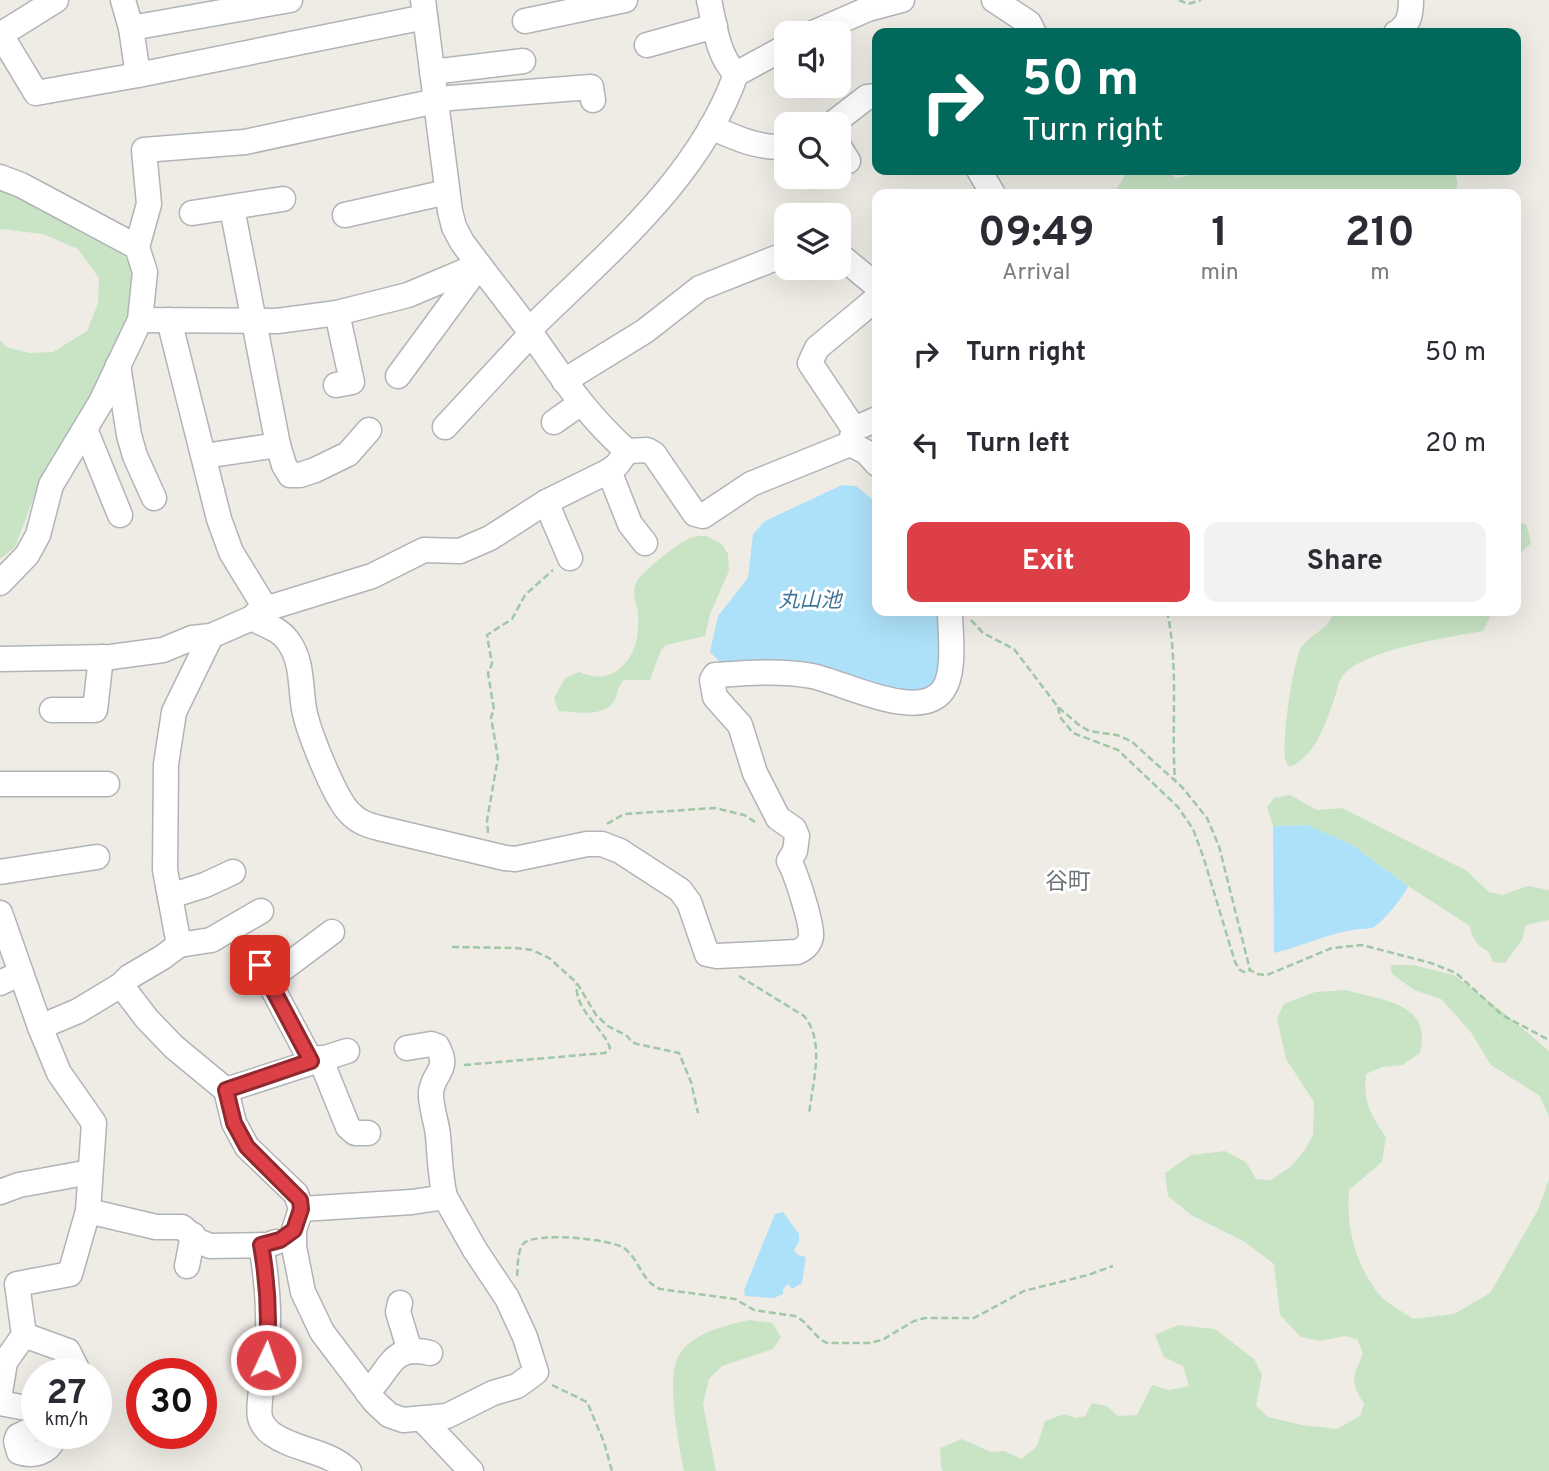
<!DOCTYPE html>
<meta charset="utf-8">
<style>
:root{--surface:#fff;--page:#f2f2f3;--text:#2b2b33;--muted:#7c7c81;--accent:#dc3f46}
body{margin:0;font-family:Overpass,"Noto Sans JP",sans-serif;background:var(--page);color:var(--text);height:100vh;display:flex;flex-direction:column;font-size:26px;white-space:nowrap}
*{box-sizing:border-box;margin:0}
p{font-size:23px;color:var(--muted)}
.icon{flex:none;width:38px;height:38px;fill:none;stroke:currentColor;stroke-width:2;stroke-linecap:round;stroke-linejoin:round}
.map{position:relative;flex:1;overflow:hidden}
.panel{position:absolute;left:872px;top:189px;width:649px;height:427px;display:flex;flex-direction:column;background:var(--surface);border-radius:14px;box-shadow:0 7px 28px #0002}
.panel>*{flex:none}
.banner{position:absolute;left:872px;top:28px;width:649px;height:147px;border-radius:14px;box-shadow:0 7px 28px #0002;background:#00695c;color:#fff;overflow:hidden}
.controls{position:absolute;left:774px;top:21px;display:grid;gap:14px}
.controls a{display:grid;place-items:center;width:77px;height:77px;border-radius:14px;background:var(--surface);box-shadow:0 7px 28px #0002;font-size:35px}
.speed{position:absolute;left:21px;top:1358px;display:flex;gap:14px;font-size:35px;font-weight:700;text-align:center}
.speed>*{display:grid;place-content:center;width:91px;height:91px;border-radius:50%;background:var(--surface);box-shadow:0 7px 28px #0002;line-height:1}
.speed small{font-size:18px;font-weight:400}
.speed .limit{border:10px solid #d22;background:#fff;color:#111}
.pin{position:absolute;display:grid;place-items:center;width:60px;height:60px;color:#fff;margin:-30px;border-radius:14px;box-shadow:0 4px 10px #0006}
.me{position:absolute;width:77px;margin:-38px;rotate:3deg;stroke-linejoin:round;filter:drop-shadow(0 0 5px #0008)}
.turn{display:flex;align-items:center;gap:24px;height:147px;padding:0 35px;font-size:32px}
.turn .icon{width:91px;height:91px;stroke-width:2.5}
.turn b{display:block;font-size:49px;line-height:60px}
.eta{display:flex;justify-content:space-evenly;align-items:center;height:119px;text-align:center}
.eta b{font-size:42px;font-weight:700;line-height:49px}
.cta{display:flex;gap:14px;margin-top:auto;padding:14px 35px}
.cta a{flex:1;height:80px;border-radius:14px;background:var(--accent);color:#fff;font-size:28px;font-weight:700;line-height:80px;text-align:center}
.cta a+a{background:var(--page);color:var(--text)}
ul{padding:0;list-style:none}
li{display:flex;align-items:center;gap:21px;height:91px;padding:0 35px}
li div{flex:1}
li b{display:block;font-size:26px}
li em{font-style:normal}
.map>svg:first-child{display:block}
.green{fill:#c9e4c5}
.water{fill:#ade1f9}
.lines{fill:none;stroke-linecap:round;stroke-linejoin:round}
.minor-casing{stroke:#b1b4b7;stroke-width:27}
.path{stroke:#a0c7a6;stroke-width:2.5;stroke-dasharray:7 3.5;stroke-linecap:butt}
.minor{stroke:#fff;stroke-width:24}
.route-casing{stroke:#8f292e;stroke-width:18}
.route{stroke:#dc3f46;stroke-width:12}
.labels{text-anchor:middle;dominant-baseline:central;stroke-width:6;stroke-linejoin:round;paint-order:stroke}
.water-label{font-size:21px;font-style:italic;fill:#437799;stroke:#fff}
.quarter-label{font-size:23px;fill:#6f7477;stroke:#fff}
</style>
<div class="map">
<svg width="1549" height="1471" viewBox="0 0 1549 1471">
<rect width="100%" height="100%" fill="#efece6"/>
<!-- green -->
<g class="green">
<polygon points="1142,170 1165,170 1176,178 1216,170 1453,170 1457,180 1457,194 1160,194 1144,189 1136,194 1114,194 1125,175"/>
<polygon points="0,186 122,251 131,269 130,314 102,377 34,497 15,547 0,559 0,340 6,347 29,353 53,352 87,331 98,303 99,278 78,249 43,234 0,229"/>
<polygon points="1516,522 1526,524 1531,543 1516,558"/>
<path d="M706 536 722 544 728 554 729 571 710 614 705 636 666 645 661 650 650 680H624C616 688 618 697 612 704 602 717 573 712 558 711L554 698 565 678 579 672C594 678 606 679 619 669 636 655 639 637 638 615 638 604 631 595 636 583 641 572 678 543 690 538 695 536 701 536 706 536Z"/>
<path d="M1333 611H1493L1483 631C1450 637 1360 650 1342 677 1338 682 1337 691 1335 697 1326 722 1316 756 1290 767 1288 765 1285 761 1285 758 1282 742 1293 658 1302 646 1311 633 1331 629 1333 611Z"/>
<path d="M1290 795 1317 810 1342 808 1467 871 1489 892 1502 895 1528 886 1549 890V920L1526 925 1522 940 1505 963 1493 962 1488 951C1477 946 1472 938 1470 926L1408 886 1351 844 1307 825 1273 826 1267 807 1274 798Z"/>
<polygon points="1390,965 1413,965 1454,975 1503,1012 1549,1051 1549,1117 1540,1096 1491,1065 1470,1031 1441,999 1414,990 1392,974"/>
<path d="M1346 990C1382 1001 1433 1002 1420 1053L1402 1065 1382 1067 1366 1074C1363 1102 1370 1114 1386 1137L1382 1162 1349 1190C1346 1227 1355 1263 1378 1293 1386 1303 1402 1311 1413 1319L1454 1314 1490 1293 1538 1210 1549 1179V1471H943L941 1469 940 1448 962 1439 991 1452 1004 1451 1022 1459 1037 1446 1045 1421 1064 1414 1076 1418 1085 1416 1092 1403 1107 1406 1118 1416 1137 1415 1152 1385 1169 1390 1189 1386 1183 1366 1164 1357 1155 1335 1178 1325 1215 1329 1254 1359 1262 1375 1256 1406 1268 1417 1302 1425 1337 1429 1360 1416 1364 1404C1349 1380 1353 1378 1363 1353L1357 1339 1345 1336 1320 1341 1301 1337 1280 1315 1274 1264 1245 1242 1191 1215 1168 1196 1165 1173 1191 1155 1225 1151 1246 1162 1256 1179 1271 1180 1290 1167 1304 1151 1313 1135 1314 1102 1286 1059 1277 1018 1284 1004 1315 992Z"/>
<path d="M749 1320 772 1323 781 1337 773 1349 722 1366 709 1379 703 1404 716 1471H684C679 1447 666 1378 678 1357 690 1333 725 1326 749 1320Z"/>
</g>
<!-- water -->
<g class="water">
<polygon points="842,485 856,486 877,503 877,611 939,611 943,673 932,693 912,694 725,667 710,652 718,616 748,578 753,534 765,521"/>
<path d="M1307 825 1351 844 1408 886C1404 896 1384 921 1374 927 1367 930 1360 928 1353 930 1326 934 1300 947 1274 953L1273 826Z"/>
<polygon points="783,1212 799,1234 799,1242 794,1250 798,1255 806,1257 802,1283 792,1289 788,1284 783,1289 783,1294 774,1298 745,1296 744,1290 775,1214"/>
</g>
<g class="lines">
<!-- minor casing -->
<g class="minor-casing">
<g id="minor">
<polyline points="123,0 131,28 138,75"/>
<path d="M423 0 450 211 454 227 462 242C483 271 506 299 528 329 560 374 585 414 627 451L647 450 654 454 695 514 703 516 751 484 850 444 854 429 877 419"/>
<path d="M709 0C715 26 717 55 736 74"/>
<polyline points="994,0 1029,23 1034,33"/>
<polyline points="525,21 625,0"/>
<polyline points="131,28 290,0"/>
<polyline points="813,33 868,9 902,0"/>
<path d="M1396 33C1409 25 1411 15 1411 0"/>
<polyline points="0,35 56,0"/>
<polyline points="1,35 36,93 138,75 425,17"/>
<polyline points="647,45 715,26"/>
<polyline points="432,72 523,61"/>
<polyline points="832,124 867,97 877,96"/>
<path d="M711 127C733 137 761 150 786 146"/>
<polyline points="838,145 848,161"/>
<polyline points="979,170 993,194"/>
<polyline points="0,177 21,185 137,247 145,272 140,320 277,321 337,313 408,295 479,265"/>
<polyline points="192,213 283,199"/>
<polyline points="345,215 447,192"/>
<polyline points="137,247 149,204 144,150 245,142 450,98 591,87 593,100"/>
<polyline points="838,254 877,286"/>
<polyline points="169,320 219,519 231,552 264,606"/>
<path d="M529 330C606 254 699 179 736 74L786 47"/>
<polyline points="118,365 129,435 135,456 154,498"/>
<polyline points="398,376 479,266"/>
<polyline points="564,381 645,331 700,288 786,254"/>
<polyline points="336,385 352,382 337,313"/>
<polyline points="554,422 581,403"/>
<polyline points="445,427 531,334"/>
<polyline points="85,429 120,515"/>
<polyline points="854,429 810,363 817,348 877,298"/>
<polyline points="850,444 866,452 877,464"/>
<polyline points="278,445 284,465 290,475 300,475 315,470 348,454 369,430"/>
<polyline points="204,456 278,445 232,208"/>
<polyline points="609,471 630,524 645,543"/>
<polyline points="546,502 570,558"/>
<polyline points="0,583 27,555 38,535 51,485 101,402 140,320"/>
<path d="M252 618C265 626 279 628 288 641 303 661 300 686 304 709 308 731 335 799 350 813 358 822 368 825 379 828L505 858 515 859 587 844H602L620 851 680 890 689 902 707 954 717 956 797 952C804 949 810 945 811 936 812 923 796 873 789 861L795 851 797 836 794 829 778 818 755 773 740 725 715 697 712 680 715 675C747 673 780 670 812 676 843 682 919 723 943 690 956 672 950 632 950 611"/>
<polyline points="0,659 111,657 163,650 192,638 211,636 252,618 264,606 275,606 372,576 424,550 460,551 490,538 546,502 609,471 617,465 627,451"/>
<polyline points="52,710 95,710 101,657"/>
<polyline points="0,784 107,784"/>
<polyline points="0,872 97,857"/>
<polyline points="170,896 205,885 233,872"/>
<polyline points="0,913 40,1027 59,1073 94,1123 88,1211 70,1274 17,1284 24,1335 5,1362 0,1393"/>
<polyline points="179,945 211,940 261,911"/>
<polyline points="260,965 311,1061"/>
<polyline points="268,980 332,932"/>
<polyline points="0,983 21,973"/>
<polyline points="121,985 147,1019 174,1047 226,1090 234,1123 247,1147 296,1194 301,1209"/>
<polyline points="40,1027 78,1011 121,985 129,977 163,957 179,945 165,870 166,764 174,712 211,636"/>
<path d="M407 1048 431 1044 437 1046C451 1070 433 1072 431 1092 430 1106 437 1122 438 1136 440 1157 440 1176 445 1197"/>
<polyline points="320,1058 348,1127 355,1133 368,1133"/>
<polyline points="226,1090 347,1051"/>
<polyline points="0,1192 19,1185 90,1172"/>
<polygon points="445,1197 475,1250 507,1298 525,1337 536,1372 517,1386 493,1393 447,1416 403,1420 389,1415 375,1402 322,1332 303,1292 294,1247 294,1230 301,1209 412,1202"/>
<polyline points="88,1211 156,1227 182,1227 198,1241 210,1246 268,1245 276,1242"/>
<path d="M261 1245C267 1279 270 1313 267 1347 266 1363 257 1405 260 1417 261 1423 267 1431 272 1434 296 1451 328 1450 349 1471"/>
<polyline points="187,1266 193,1235"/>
<polyline points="400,1303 398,1312 410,1351"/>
<polyline points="24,1335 68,1351 77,1369"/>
<path d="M367 1392C390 1373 389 1343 430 1353"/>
<polyline points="0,1403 37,1410"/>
<polyline points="423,1420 471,1471"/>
<path d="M37 1427 18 1436 16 1441 19 1452C33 1457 48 1453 54 1438"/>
</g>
</g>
<!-- path -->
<g class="path">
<polyline points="1179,0 1188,4 1201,0"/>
<path d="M1167 611C1179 666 1171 724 1175 781"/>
<polyline points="971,620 983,633 1014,649 1058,707 1079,725 1089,731 1117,735 1131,741 1182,787 1207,818 1219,846 1250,970 1257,974 1267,975 1332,948 1362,945 1431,963 1456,973 1502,1015 1549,1040"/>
<polyline points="1058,707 1060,717 1073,733 1118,750 1178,807 1193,829 1204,859 1235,962 1240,970 1244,972 1250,970"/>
<polyline points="607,824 624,814 715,808 744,815 755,822"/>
<polyline points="488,833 487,820 498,758 491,717 494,710 488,673 492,664 487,635 512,619 525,595 553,570"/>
<polyline points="452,947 516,948 532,950 549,958 577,983 596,1015 608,1026 627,1036 632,1042 637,1044 679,1053 691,1082 698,1113"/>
<path d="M739 976 804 1016C826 1042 812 1084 809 1115"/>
<path d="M464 1065 605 1053 610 1048C603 1027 573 1009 577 983"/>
<path d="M517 1276C518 1267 517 1252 523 1244 534 1231 611 1239 624 1248 640 1260 641 1281 660 1289L735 1299 754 1310 795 1316 803 1321 821 1340 827 1343H869L882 1340 914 1321 925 1318H974L1024 1291 1088 1275 1113 1266"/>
<polyline points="552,1385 587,1402 604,1442 612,1471"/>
</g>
<!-- minor -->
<use href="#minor" class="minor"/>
</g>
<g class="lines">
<!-- route casing -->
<g class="route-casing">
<path id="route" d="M260 965 311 1061 226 1090 234 1123 247 1147 300 1200 301 1209 294 1230 280 1240 261 1245C268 1284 270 1321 266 1360"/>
</g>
<!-- route -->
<use href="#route" class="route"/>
</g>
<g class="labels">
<!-- water labels -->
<g class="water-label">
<text x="810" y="601">丸山池</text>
</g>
<!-- quarter labels -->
<g class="quarter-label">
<text x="1068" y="883">谷町</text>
</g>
</g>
</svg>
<div class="controls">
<a><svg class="icon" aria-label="sound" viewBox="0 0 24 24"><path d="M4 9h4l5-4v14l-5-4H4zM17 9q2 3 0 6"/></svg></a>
<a><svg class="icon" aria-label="search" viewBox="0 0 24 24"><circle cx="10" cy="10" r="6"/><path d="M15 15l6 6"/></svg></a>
<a><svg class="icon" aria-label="layers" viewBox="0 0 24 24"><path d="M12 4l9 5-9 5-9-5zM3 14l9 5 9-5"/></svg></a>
</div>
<div class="speed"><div>27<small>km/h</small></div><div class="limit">30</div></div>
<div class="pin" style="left:260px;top:965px;background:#d93025"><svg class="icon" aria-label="arrive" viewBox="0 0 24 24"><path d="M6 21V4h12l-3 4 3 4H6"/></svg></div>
<svg class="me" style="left:266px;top:1360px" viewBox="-20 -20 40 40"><circle r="17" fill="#dc3f46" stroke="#fff" stroke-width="3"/><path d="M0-11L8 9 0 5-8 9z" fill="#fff"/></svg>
<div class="banner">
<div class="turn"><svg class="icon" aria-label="right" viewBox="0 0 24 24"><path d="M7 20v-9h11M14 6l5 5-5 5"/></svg><div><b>50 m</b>Turn right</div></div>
</div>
<section class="panel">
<div class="eta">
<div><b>09:49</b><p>Arrival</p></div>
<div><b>1</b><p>min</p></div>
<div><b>210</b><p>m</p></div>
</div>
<ul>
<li><svg class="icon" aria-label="right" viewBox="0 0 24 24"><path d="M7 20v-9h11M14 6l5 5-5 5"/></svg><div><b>Turn right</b></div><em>50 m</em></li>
<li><svg class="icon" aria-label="left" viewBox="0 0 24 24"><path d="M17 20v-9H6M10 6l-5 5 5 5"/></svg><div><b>Turn left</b></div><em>20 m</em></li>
</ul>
<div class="cta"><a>Exit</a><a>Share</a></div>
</section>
</div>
